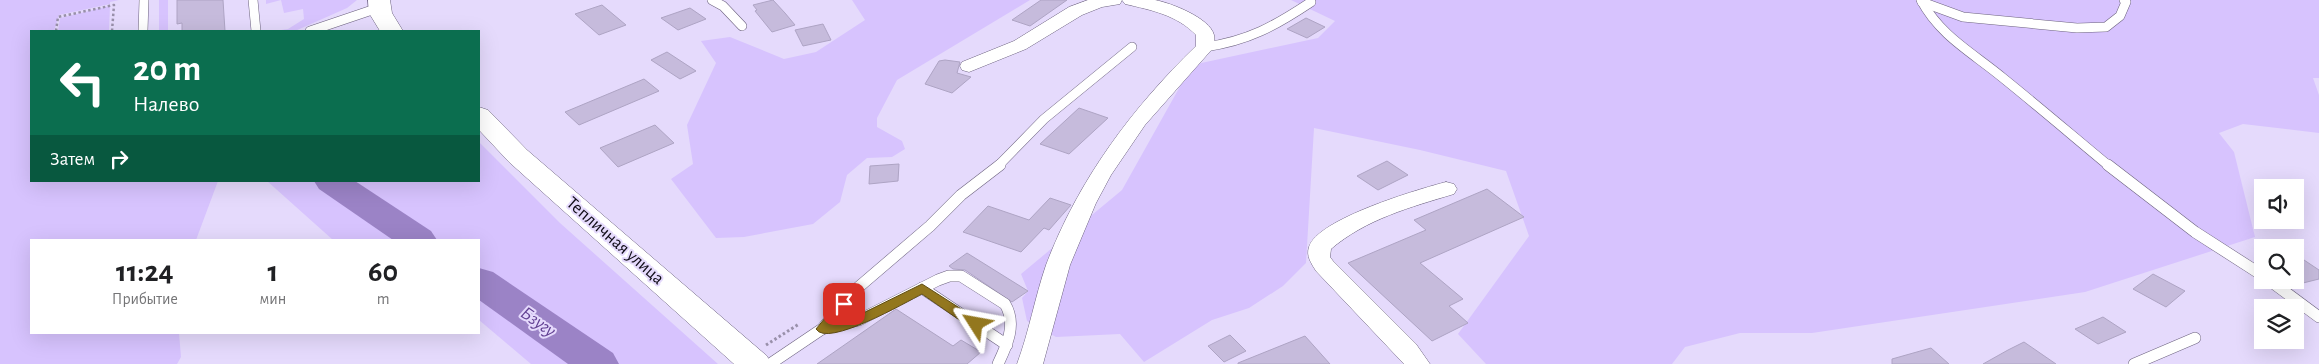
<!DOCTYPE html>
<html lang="ru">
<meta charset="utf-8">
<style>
:root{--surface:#fff;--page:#f6f6f6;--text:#202124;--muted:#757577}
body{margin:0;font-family:"Alegreya Sans",sans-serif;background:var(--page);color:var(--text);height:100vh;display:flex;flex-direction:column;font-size:19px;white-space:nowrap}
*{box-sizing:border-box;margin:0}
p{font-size:16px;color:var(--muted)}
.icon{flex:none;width:28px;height:28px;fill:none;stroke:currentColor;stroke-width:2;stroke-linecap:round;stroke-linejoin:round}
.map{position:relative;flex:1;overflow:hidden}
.panel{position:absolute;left:30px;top:239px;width:450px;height:95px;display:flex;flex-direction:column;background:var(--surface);border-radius:0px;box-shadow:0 5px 20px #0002}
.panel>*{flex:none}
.banner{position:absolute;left:30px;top:30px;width:450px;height:152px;border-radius:0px;box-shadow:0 5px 20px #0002;background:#0b6e4f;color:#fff;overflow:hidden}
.tools{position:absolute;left:2254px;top:179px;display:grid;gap:10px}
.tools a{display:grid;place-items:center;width:50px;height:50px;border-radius:0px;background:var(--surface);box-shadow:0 5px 20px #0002;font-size:25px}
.pin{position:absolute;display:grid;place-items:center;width:42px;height:42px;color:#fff;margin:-21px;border-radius:10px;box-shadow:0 2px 8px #0006}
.me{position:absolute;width:55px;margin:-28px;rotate:304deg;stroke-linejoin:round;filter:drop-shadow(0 0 4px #0008)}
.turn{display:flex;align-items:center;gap:18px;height:105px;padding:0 20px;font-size:22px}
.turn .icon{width:65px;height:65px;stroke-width:2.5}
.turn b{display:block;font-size:35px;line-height:42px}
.then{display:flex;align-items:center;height:48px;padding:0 20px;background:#0003;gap:10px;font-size:19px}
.eta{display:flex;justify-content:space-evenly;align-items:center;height:85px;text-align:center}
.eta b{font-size:30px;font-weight:600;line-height:35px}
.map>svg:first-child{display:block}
.green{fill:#d7c3fe}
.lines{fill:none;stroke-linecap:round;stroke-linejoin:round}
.river{fill:#9b83c6;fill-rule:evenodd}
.building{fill:#c6bbdc;stroke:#aea4c4}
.lane-far1-casing{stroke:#6c627f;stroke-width:10}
.lane-casing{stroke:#6c627f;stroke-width:12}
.street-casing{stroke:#6c627f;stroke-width:1}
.secondary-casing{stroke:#6c627f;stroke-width:1}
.path-far1{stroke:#9990aa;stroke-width:2.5;stroke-dasharray:2.5 2.5;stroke-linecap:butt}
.path{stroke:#9990aa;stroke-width:3;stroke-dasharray:2.5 2.5;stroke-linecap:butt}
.lane-far1{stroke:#fff;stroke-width:9}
.lane{stroke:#fff;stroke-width:11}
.street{fill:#fff;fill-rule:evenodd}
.secondary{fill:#fff;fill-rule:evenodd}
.route{fill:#93771e;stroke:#604d14}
.labels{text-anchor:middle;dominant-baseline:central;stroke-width:4;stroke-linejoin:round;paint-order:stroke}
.street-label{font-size:18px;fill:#0f0b16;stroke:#e5dafc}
.water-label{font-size:19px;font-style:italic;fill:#634193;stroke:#e5dafc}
</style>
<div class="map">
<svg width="2319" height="364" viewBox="0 0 2319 364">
<rect width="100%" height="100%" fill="#e5dafc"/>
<!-- green -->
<g class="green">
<polygon points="0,0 119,0 110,2 110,4 59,15 54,31 31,31 31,181 218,181 196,240 31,240 31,332 179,333 181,357 177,364 0,364"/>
<rect x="159" y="0" width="9" height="31"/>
<polygon points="266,0 357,0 347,8 295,31 275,31 288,29 304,19 303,9 284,13 281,0 266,4"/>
<polygon points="852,0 1030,0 897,80 877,118 877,127 902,141 905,149 892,157 867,158 847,175 840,202 813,224 744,237 716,238 671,179 693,164 687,125 716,63 701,41 730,37 784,59 816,52 865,20"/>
<polygon points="1291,0 2319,0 2319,78 2313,78 2319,95 2319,133 2243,124 2219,133 2234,152 2255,237 2085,292 1812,333 1740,333 1685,347 1672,364 1486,364 1458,334 1529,236 1506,171 1420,150 1314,128 1306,263 1283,286 1249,308 1212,320 1144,362 1120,334 1056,337 1027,321 1022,298 1028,291 1021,274 1122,190 1192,65 1318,38 1335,21"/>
<polygon points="110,6 109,31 58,31 60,18"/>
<polygon points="479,142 560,223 718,364 531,364 479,320 479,240 333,240 267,181 479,181"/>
</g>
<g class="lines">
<!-- river -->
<g class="river">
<polygon points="314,181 355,181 431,231 437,240 393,240 319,189"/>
<polygon points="479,268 493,272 613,353 619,364 568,364 479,300"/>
</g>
</g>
<!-- building -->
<g class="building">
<polygon points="177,0 223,0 225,31 182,31 182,23 177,24"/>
<polygon points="773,0 785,13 795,25 772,32 755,11 757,10 753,5"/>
<polygon points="1041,0 1067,0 1030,26 1012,20"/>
<polygon points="602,5 626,25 599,35 575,14"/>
<polygon points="690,8 706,19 678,30 661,18"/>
<polygon points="1306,18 1325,27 1307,38 1287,29"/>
<polygon points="823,24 831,40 803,46 795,30"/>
<polygon points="667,52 696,71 680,79 651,60"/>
<polygon points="945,60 960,62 957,73 971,77 952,93 925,84 939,61"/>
<polygon points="644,79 659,91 579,125 565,112"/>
<polygon points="1079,108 1108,118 1069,154 1040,144"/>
<polygon points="655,125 674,143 618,167 600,148"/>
<polygon points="1387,161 1408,175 1378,190 1357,176"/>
<polygon points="899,164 898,181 869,184 870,166"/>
<polygon points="1487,189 1524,217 1420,263 1463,299 1449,306 1468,323 1432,341 1348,263 1426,230 1414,220"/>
<polygon points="1050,198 1071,205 1049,230 1044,228 1021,252 963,232 988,206 1029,220"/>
<polygon points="967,253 1028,291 1012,302 965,270 953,269 949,266"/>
<polygon points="2295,254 2319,270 2319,279 2295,285"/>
<polygon points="2153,274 2185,291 2166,307 2133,289"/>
<polygon points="896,309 953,346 961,340 981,352 967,364 817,364"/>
<polygon points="2103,317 2126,332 2098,344 2075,329"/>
<polygon points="1230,335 1246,351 1224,362 1208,346"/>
<polygon points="1305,336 1330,364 1238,364 1238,363"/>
<polygon points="2024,342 2056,364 1983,364 2008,350"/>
<polygon points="1931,348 1949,364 1892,364 1892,359"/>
</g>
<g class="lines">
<!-- lane-far1 casing -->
<g class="lane-far1-casing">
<g id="lane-far1">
<polyline points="253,0 256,31"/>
<polyline points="712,0 723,6 742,26"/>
<path d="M1921 0C1940 36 1973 53 2003 78 2039 107 2074 137 2109 166"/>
<polyline points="1922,2 1963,17 2077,28 2106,27 2120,16 2126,2 2124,0"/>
<polyline points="143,31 144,0"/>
<polyline points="310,31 378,8"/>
<path d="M1205 47C1248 41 1275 26 1311 2"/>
<polyline points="998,166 1044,119 1132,47"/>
</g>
</g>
<!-- lane casing -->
<g class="lane-casing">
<g id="lane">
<polyline points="2108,165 2195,232 2262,275"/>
<polyline points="2269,280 2319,317"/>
<polyline points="922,288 1007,345"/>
<path d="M822 329 859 320 938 280 949 276H961L1005 304C1017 324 1007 345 998 364"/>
<polyline points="770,364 822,329 854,291 930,226 961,195 1000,165"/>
<polyline points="2134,364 2195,338"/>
</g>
</g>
<!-- street casing -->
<g class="street-casing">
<g id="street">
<path d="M1088 0C1110 0 1134 0 1155 0 1171 3 1210 18 1214 35 1215 39 1214 43 1214 47L1145 125 1111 175 1096 203 1070 265 1043 364H1017C1029 332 1035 297 1046 265 1078 180 1132 108 1196 46V35C1177 15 1151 10 1125 4L1122 0 1120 4 1102 7 1082 15 1026 49 969 72 962 70 960 66 962 62 1014 41 1069 7Z"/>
<path d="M1446 182 1454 184 1457 189 1454 194C1411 207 1366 219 1331 249L1330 257 1333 261 1416 344 1430 364H1404L1316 271C1311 263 1306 256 1309 247 1317 219 1419 189 1446 182Z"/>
</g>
</g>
<!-- secondary casing -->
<g class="secondary-casing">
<g id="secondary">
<polygon points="368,0 390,0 392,13 403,31 380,31 369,13"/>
<polygon points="479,107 488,110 527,150 767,356 771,364 734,364 509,162 479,130"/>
</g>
</g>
<!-- path-far1 -->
<polyline class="path-far1" points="56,31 58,17 114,5 112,31"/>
<!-- path -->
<polyline class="path" points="766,345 799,324"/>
<!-- lane-far1 -->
<use href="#lane-far1" class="lane-far1"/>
<!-- lane -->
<use href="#lane" class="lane"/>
<!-- street -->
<use href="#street" class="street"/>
<!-- secondary -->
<use href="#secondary" class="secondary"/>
</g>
<!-- route -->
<path class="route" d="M922 284 980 321 982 324 980 328H971L922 294C906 302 827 348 816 329L839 301H848L850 304 834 324 851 319Z"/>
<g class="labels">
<!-- street labels -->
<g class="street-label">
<text transform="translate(615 241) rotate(41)">Тепличная улица</text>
</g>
<!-- water labels -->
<g class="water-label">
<text transform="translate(538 322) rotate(35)">Бзугу</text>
</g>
</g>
</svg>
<div class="tools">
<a><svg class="icon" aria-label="sound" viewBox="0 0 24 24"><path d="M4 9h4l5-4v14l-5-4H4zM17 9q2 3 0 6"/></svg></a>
<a><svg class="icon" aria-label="search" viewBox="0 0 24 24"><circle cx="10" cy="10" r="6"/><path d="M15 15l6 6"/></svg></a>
<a><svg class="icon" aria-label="layers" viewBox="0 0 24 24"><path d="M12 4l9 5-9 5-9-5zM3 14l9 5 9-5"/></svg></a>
</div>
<div class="pin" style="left:844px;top:304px;background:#d93025"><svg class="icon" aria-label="arrive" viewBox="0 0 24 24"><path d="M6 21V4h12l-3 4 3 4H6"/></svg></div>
<svg class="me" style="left:976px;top:324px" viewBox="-20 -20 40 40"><path d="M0-17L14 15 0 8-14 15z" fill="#93771e" stroke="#fff" stroke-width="4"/></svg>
<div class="banner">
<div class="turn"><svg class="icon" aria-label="left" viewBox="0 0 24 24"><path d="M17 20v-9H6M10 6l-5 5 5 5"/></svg><div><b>20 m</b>Налево</div></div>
<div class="then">Затем<svg class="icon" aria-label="right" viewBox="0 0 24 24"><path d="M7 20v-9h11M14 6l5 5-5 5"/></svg></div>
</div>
<section class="panel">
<div class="eta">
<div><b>11:24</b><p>Прибытие</p></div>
<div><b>1</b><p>мин</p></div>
<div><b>60</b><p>m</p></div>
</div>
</section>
</div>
